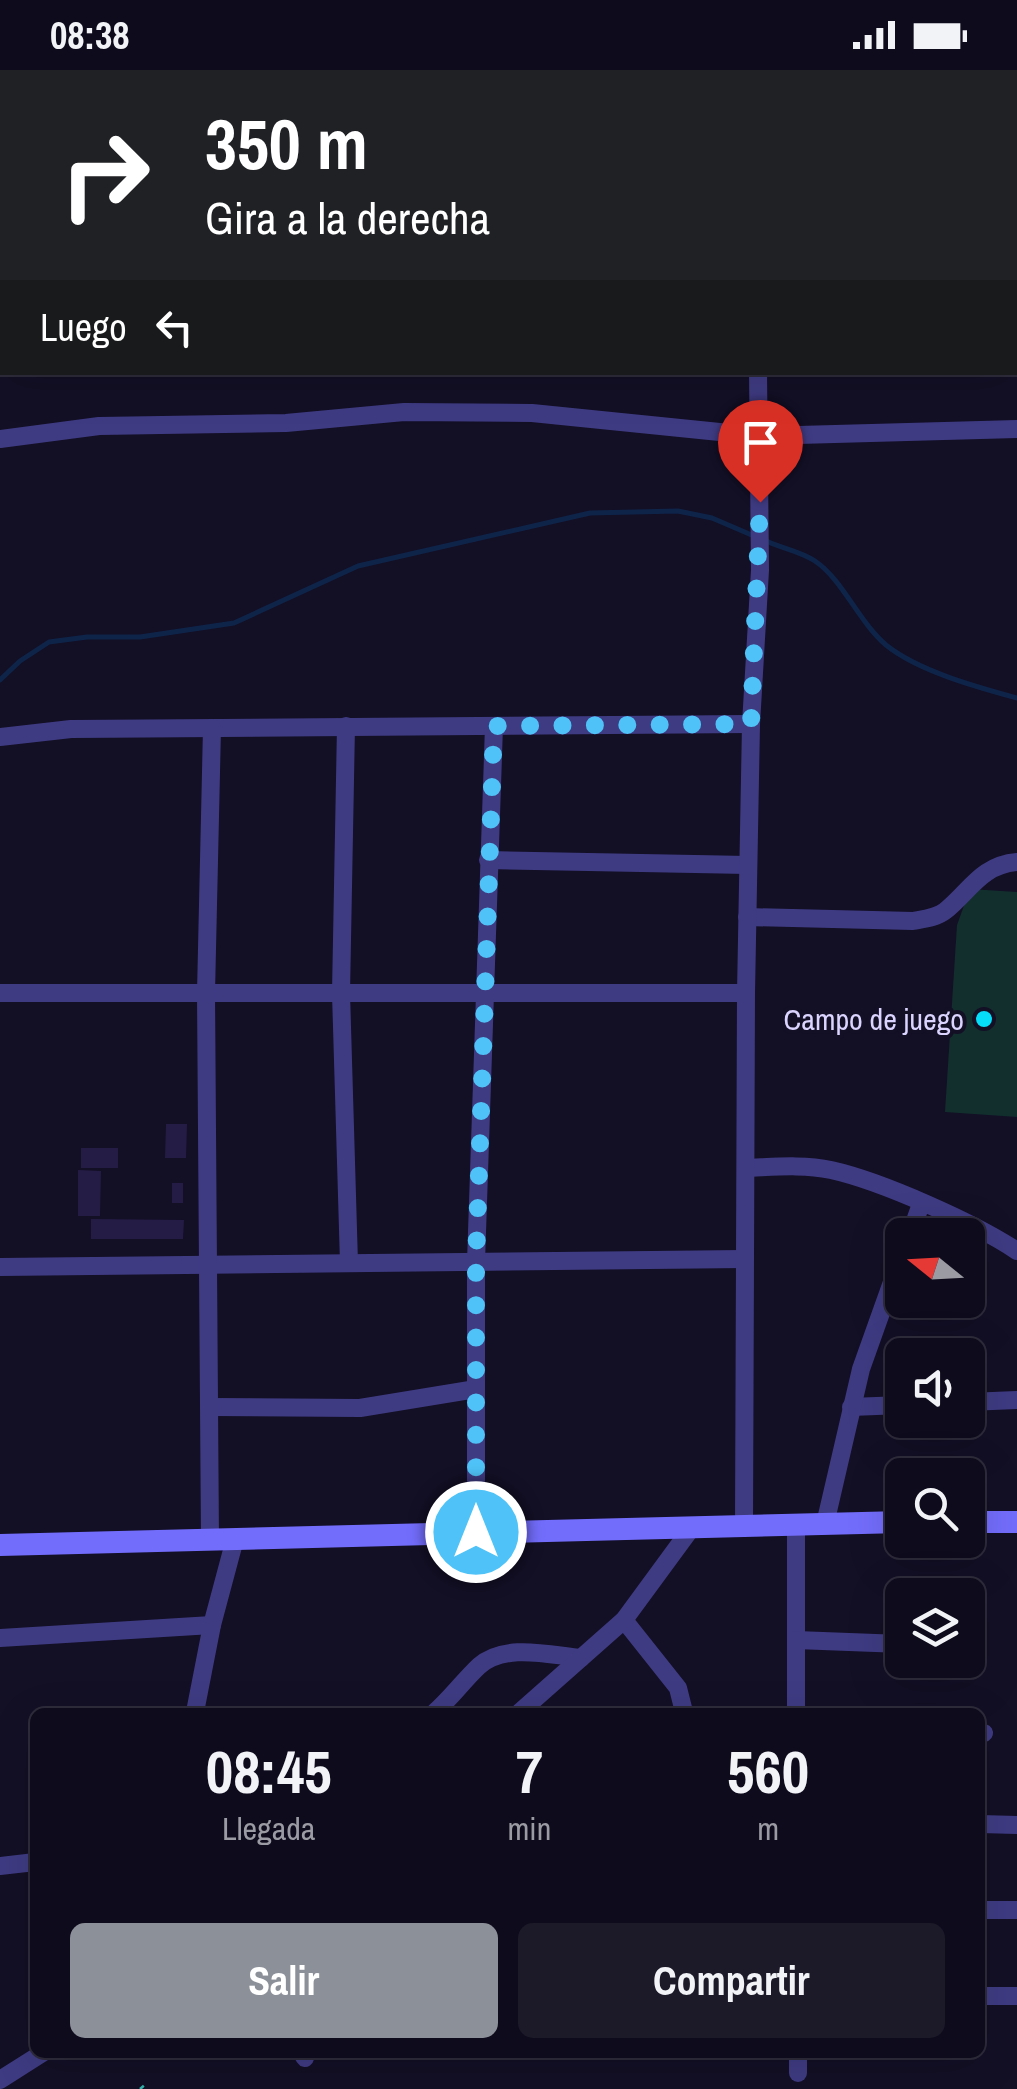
<!DOCTYPE html>
<html lang="es">
<style>
:root{--surface:#0e0b1c;--page:#1c1929;--text:#f1f3f6;--muted:#9b9ba3;--line:#2e2b3b;--accent:#8c9099}
body{margin:0;font-family:"Archivo Narrow",sans-serif;background:var(--page);color:var(--text);height:100vh;display:flex;flex-direction:column;font-size:38px;white-space:nowrap}
*{box-sizing:border-box;margin:0}
p{font-size:32px;color:var(--muted)}
.icon{flex:none;width:55px;height:55px;fill:none;stroke:currentColor;stroke-width:2;stroke-linecap:round;stroke-linejoin:round}
.map{position:relative;flex:1;overflow:hidden}
.sheet{position:absolute;left:30px;top:1638px;width:955px;height:350px;display:flex;flex-direction:column;background:var(--surface);border-radius:15px;box-shadow:0 10px 40px #0002,0 0 0 2px var(--line)}
.sheet>*{flex:none}
.hud{position:absolute;left:0px;top:0px;width:1018px;height:305px;box-shadow:0 10px 40px #0002,0 0 0 2px var(--line);background:#202124;color:#fff;overflow:hidden}
.needle{width:65px;rotate:288deg}
.fabs{position:absolute;left:885px;top:1148px;display:grid;gap:20px}
.fabs a{display:grid;place-items:center;width:100px;height:100px;border-radius:15px;background:var(--surface);box-shadow:0 10px 40px #0002,0 0 0 2px var(--line);font-size:50px}
.pin{position:absolute;display:grid;place-items:center;width:85px;height:85px;color:#fff;margin:-102px -42px;border-radius:50% 50% 50% 0;rotate:-45deg;box-shadow:0 0 10px #0007}
.pin .icon{rotate:45deg}
.me{position:absolute;width:110px;margin:-55px;rotate:0deg;stroke-linejoin:round;filter:drop-shadow(0 0 8px #0008)}
.turn{display:flex;align-items:center;gap:35px;height:210px;padding:0 40px;font-size:45px}
.turn .icon{width:130px;height:130px;stroke-width:2.5}
.turn b{display:block;font-size:70px;line-height:85px}
.then{display:flex;align-items:center;height:95px;padding:0 40px;background:#0003;gap:20px;font-size:38px}
.eta{display:flex;justify-content:space-evenly;align-items:center;height:170px;text-align:center}
.eta b{font-size:60px;font-weight:700;line-height:70px}
.action{display:flex;gap:20px;margin-top:auto;padding:20px 40px}
.action a{flex:1;height:115px;border-radius:15px;background:var(--accent);color:#fff;font-size:40px;font-weight:700;line-height:115px;text-align:center}
.action a+a{background:var(--page);color:var(--text)}
.status{display:flex;justify-content:space-between;align-items:center;height:70px;padding:0 50px;background:var(--surface);direction:ltr}
.status svg{height:28px;fill:currentColor}
.map>svg:first-child{display:block}
.green{fill:#122f2e}
.lines{fill:none;stroke-linecap:round;stroke-linejoin:round}
.stream{stroke:#0f2449;stroke-width:5}
.building{fill:#251c46}
.path{stroke:#32b5ae;stroke-width:2.5;stroke-dasharray:5 8;stroke-linecap:butt}
.street{stroke:#3f3b83;stroke-width:18}
.secondary{stroke:#736dfc;stroke-width:22}
.route{stroke:#4fc3f7;stroke-width:18;stroke-dasharray:0 32.4}
.poi-dot{fill:#05ddf9;stroke:#130f25;stroke-width:4}
.labels{text-anchor:middle;dominant-baseline:central;stroke-width:8;stroke-linejoin:round;paint-order:stroke}
.poi-label{font-size:30px;fill:#dad4fe;stroke:#130f25;text-anchor:end}
</style>
<div class="status"><b>08:38</b><svg viewBox="0 0 49 12"><path d="M0 12V9h3v3zM5 12V6h3v6zM10 12V3h3v9zM15 12V0h3v12zM26 1h20v11H26zM47 4h2v5h-2z"/></svg></div>
<div class="map">
<svg width="1017" height="2019" viewBox="0 0 1017 2019">
<rect width="100%" height="100%" fill="#130f25"/>
<!-- green -->
<polygon class="green" points="970,819 1017,822 1017,1047 945,1042 957,855"/>
<g class="lines">
<!-- stream -->
<g class="stream">
<polyline points="801,0 803,2"/>
<polyline points="196,2 203,0"/>
<polyline points="1015,127 1017,127"/>
<polyline points="0,164 2,163"/>
<path d="M764 470C780 478 800 481 815 491 843 510 858 551 886 575 918 601 977 617 1017 628"/>
<polyline points="0,610 20,591 49,572 87,567 140,567 234,553 358,496 590,443 678,441 712,448 754,466"/>
</g>
</g>
<!-- building -->
<g class="building">
<polygon points="166,1054 187,1054 186,1088 165,1088"/>
<rect x="81" y="1078" width="37" height="20"/>
<polygon points="78,1100 101,1101 100,1146 78,1146"/>
<rect x="172" y="1113" width="11" height="20"/>
<polygon points="91,1149 184,1150 183,1169 91,1169"/>
</g>
<g class="lines">
<!-- path -->
<polyline class="path" points="140,2019 147,2013"/>
<!-- street -->
<g class="street">
<polyline points="763,2 763,0"/>
<polyline points="0,265 2,264"/>
<polyline points="0,369 99,356 286,353 404,342 532,343 759,366 1017,359"/>
<polyline points="346,656 341,923 349,1193"/>
<polyline points="0,667 71,659 751,654"/>
<polyline points="488,790 748,795"/>
<path d="M747 847 913 851C924 849 936 848 945 841 970 821 981 795 1017 792"/>
<polyline points="0,923 746,923"/>
<path d="M746 1098C774 1097 803 1094 831 1100 881 1111 975 1153 1017 1181"/>
<polyline points="910,1165 921,1134"/>
<polyline points="0,1197 745,1189"/>
<polyline points="968,1332 1017,1330"/>
<polyline points="209,1337 360,1338 476,1319"/>
<polyline points="851,1337 902,1335"/>
<polyline points="796,1454 796,1642"/>
<polyline points="825,1454 861,1299 902,1184"/>
<polyline points="744,1455 746,923 751,654 760,500 758,302"/>
<polyline points="476,1462 476,1192 494,656"/>
<polyline points="210,1470 206,923 212,658"/>
<polyline points="624,1550 678,1618 684,1642"/>
<polyline points="0,1568 212,1555"/>
<polyline points="796,1570 902,1574"/>
<polyline points="195,1642 212,1555 235,1469"/>
<path d="M435 1642C451 1628 464 1610 479 1596 505 1573 549 1585 581 1588"/>
<polyline points="520,1642 624,1550 693,1456"/>
<polyline points="980,1662 984,1663"/>
<polyline points="980,1754 1017,1755"/>
<polyline points="0,1796 35,1792"/>
<polyline points="980,1840 1017,1840"/>
<polyline points="980,1926 1017,1926"/>
<polyline points="301,1982 305,1988"/>
<polyline points="798,1982 798,2003"/>
<polyline points="0,2010 44,1982"/>
</g>
<!-- secondary -->
<g class="secondary">
<polyline points="968,1452 1017,1452"/>
<polyline points="0,1475 902,1452"/>
</g>
</g>
<g class="lines">
<!-- route -->
<polyline class="route" points="476,1462 476,1192 494,656 751,654 760,432"/>
</g>
<!-- markers -->
<circle class="poi-dot" cx="984" cy="949" r="10"/>
<g class="labels">
<!-- poi labels -->
<g class="poi-label">
<text x="964" y="949">Campo de juego</text>
</g>
</g>
</svg>
<div class="fabs">
<a><svg class="needle" viewBox="-14 -14 28 28"><path d="M0-13l5 13h-10z" fill="#e53935"/><path d="M0 13l5-13h-10z" fill="#9b9ba3"/></svg></a>
<a><svg class="icon" aria-label="sound" viewBox="0 0 24 24"><path d="M4 9h4l5-4v14l-5-4H4zM17 9q2 3 0 6"/></svg></a>
<a><svg class="icon" aria-label="search" viewBox="0 0 24 24"><circle cx="10" cy="10" r="6"/><path d="M15 15l6 6"/></svg></a>
<a><svg class="icon" aria-label="layers" viewBox="0 0 24 24"><path d="M12 4l9 5-9 5-9-5zM3 14l9 5 9-5"/></svg></a>
</div>
<div class="pin" style="left:760px;top:432px;background:#d93025"><svg class="icon" aria-label="arrive" viewBox="0 0 24 24"><path d="M6 21V4h12l-3 4 3 4H6"/></svg></div>
<svg class="me" style="left:476px;top:1462px" viewBox="-20 -20 40 40"><circle r="17" fill="#4fc3f7" stroke="#fff" stroke-width="3"/><path d="M0-11L8 9 0 5-8 9z" fill="#fff"/></svg>
<div class="hud">
<div class="turn"><svg class="icon" aria-label="right" viewBox="0 0 24 24"><path d="M7 20v-9h11M14 6l5 5-5 5"/></svg><div><b>350 m</b>Gira a la derecha</div></div>
<div class="then">Luego<svg class="icon" aria-label="left" viewBox="0 0 24 24"><path d="M17 20v-9H6M10 6l-5 5 5 5"/></svg></div>
</div>
<section class="sheet">
<div class="eta">
<div><b>08:45</b><p>Llegada</p></div>
<div><b>7</b><p>min</p></div>
<div><b>560</b><p>m</p></div>
</div>
<div class="action"><a>Salir</a><a>Compartir</a></div>
</section>
</div>
